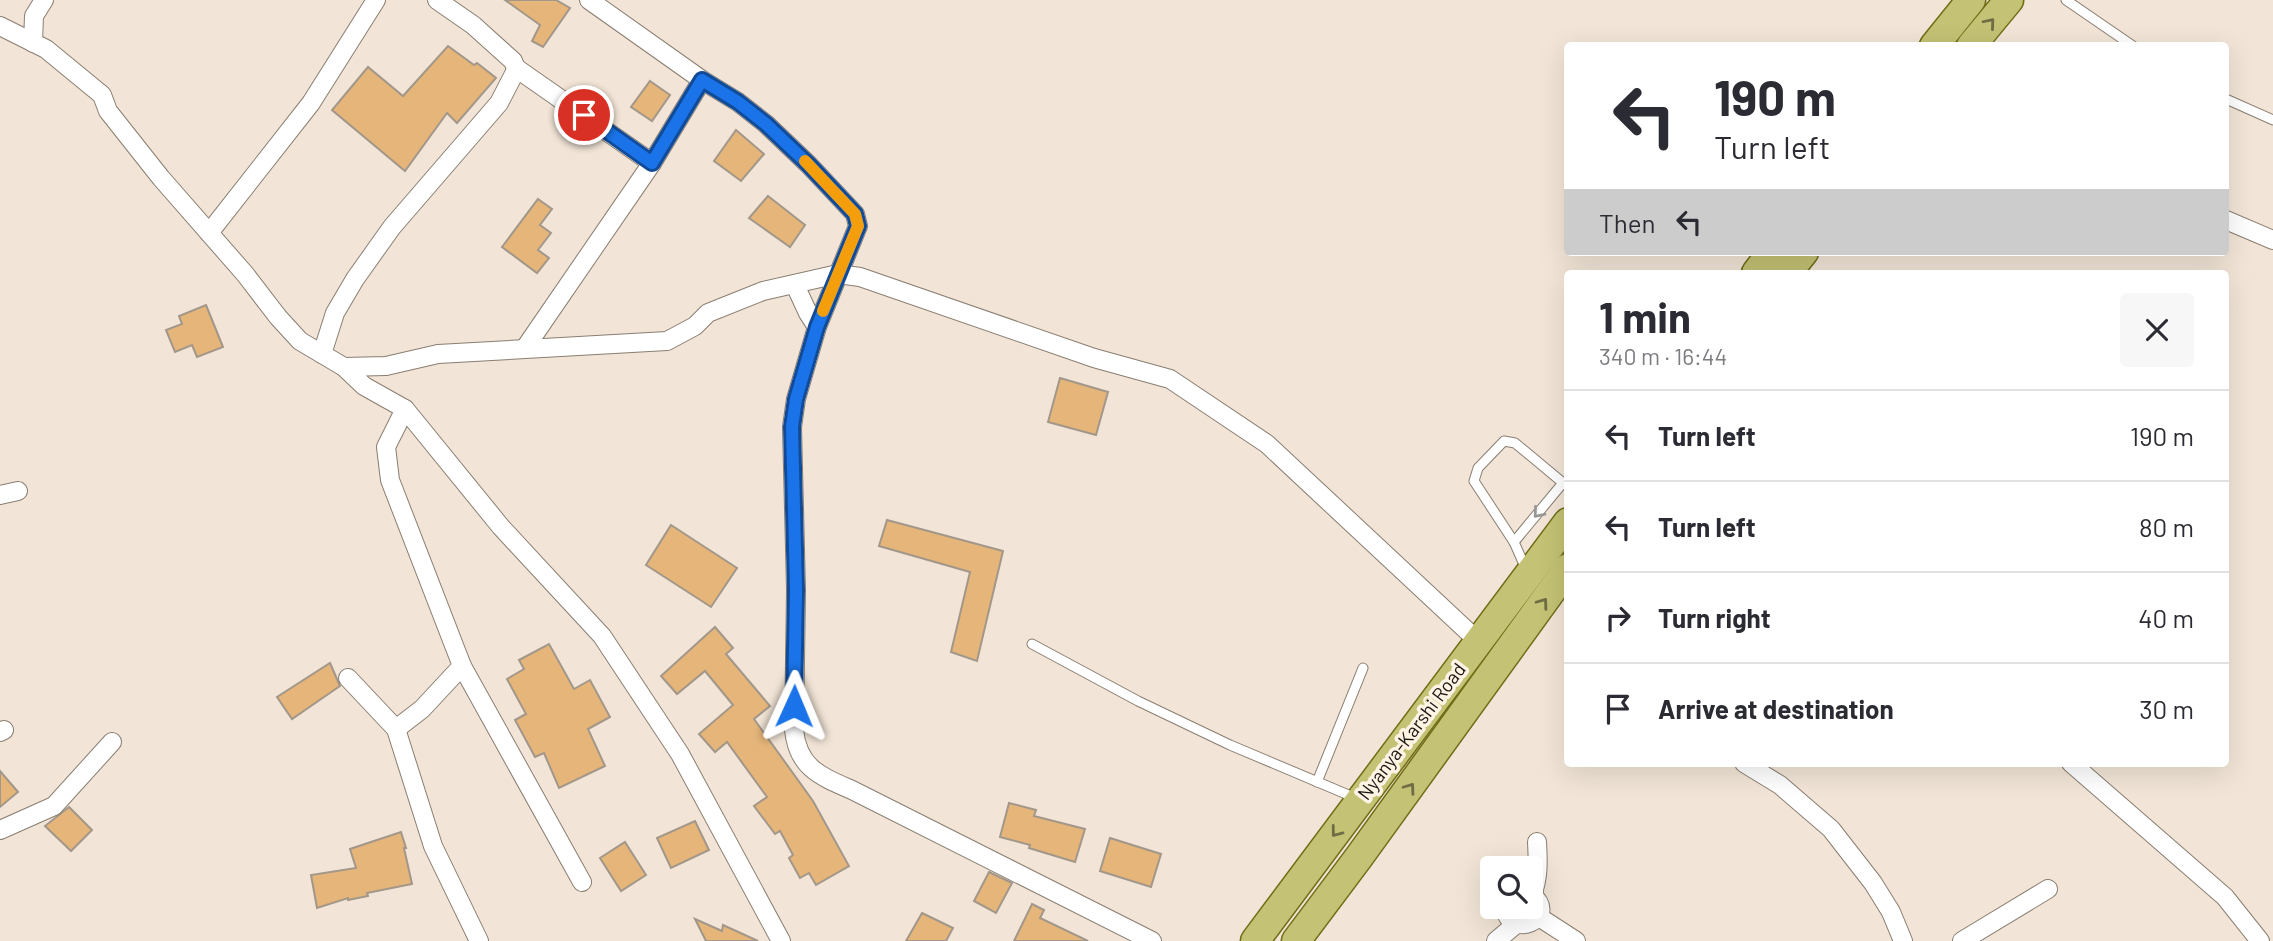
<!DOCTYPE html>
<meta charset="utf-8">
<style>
:root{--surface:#fff;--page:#f7f7f7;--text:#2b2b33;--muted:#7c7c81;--line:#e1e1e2}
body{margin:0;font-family:Barlow,sans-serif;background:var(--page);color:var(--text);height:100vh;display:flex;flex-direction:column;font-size:26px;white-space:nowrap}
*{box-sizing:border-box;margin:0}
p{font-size:23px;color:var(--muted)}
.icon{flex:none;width:38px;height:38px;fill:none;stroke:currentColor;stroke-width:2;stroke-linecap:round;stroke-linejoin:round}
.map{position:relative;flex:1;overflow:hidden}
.side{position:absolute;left:1564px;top:270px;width:665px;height:497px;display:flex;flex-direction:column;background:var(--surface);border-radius:7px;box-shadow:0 7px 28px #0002}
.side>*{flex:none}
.guide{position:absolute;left:1564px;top:42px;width:665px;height:214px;border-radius:7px;box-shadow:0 7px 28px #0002;background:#fff;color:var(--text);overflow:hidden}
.controls{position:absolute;left:1480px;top:856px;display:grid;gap:14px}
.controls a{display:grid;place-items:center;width:63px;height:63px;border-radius:7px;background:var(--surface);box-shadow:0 7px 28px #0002;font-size:35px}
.pin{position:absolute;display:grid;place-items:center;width:60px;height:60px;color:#fff;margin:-30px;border:4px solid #fff;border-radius:50%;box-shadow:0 2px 7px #0007}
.me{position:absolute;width:77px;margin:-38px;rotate:1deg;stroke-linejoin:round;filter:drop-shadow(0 0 5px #0008)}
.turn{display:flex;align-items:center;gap:24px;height:147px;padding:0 35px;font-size:32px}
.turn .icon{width:91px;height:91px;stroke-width:2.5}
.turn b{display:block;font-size:49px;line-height:60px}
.then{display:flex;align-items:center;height:66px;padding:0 35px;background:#0003;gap:14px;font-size:26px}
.round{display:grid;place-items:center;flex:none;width:74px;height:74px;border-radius:7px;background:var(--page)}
.overview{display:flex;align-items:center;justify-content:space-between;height:119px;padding:0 35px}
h1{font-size:42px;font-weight:700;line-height:52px}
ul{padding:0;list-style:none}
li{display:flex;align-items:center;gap:21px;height:91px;padding:0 35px;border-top:2px solid var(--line)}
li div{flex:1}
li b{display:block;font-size:26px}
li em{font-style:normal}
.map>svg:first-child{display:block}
.building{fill:#e5b579;stroke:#a29789;stroke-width:2}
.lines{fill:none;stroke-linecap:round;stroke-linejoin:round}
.lane-casing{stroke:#897e71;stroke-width:11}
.street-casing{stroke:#897e71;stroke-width:20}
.primary-casing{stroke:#706c16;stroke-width:31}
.lane{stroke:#fff;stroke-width:9}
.street{stroke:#fff;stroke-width:18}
.primary{stroke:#c4c274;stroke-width:28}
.oneway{stroke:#706c43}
.oneway2{stroke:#989794}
.route-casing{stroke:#114b97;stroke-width:18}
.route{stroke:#1a73e8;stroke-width:12}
.slow{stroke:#f59e0b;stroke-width:12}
.labels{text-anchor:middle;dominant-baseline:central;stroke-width:7;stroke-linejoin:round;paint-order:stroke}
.street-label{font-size:19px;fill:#1b1712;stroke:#fff3e4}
</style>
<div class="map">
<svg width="2273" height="941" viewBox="0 0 2273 941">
<rect width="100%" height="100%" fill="#f2e5d7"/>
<!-- building -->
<g class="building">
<polygon points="505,0 556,0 570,8 543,47 532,41 540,25"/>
<polygon points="448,46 474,65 477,63 496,78 457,123 447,113 405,171 332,110 368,67 403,96"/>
<polygon points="650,81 670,95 652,121 631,107"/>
<polygon points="736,130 764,154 741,181 714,161"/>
<polygon points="768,196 805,225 790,247 749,218"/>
<polygon points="538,199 552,209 540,225 551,233 538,250 549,258 537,273 502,247"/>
<polygon points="206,305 223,347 197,357 192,345 175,352 166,330 182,324 179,316"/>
<polygon points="1060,378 1108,392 1096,435 1048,422"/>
<polygon points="887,520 1003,551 977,661 951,652 970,572 879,546"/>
<polygon points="671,525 737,568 711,607 646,565"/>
<polygon points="715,627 733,648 726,654 770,706 754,719 813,801 849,866 816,885 809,873 800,878 789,858 793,855 780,831 775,834 754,806 767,797 727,742 715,752 699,734 733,705 705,671 677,694 661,676"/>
<polygon points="549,644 574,689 590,680 610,717 588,729 605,766 559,788 544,753 535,757 515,720 526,714 507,679 524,669 519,660"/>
<polygon points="330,663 340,686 292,719 277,697"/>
<polygon points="0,771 18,792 0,807"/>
<polygon points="1009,803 1036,810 1034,816 1085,829 1075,862 1029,848 1030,845 1000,837"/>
<polygon points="69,807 92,830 71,851 45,826"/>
<polygon points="695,821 709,850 671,868 657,838"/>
<polygon points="401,832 406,848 404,848 412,884 367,893 368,896 348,900 348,898 317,908 311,875 356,868 350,849"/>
<polygon points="1110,838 1161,854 1151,887 1100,871"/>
<polygon points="625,842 646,875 621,891 600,858"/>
<polygon points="989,872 1012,883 996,913 974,901"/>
<polygon points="1032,904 1044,910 1040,918 1088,941 1014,941"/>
<polygon points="922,913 953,928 946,941 906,941"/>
<polygon points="695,919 722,931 723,925 758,941 706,941"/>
</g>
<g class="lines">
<!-- lane casing -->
<g class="lane-casing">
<g id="lane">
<polyline points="2066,0 2133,46"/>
<polyline points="2226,99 2273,120"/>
<polyline points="1514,542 1562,484"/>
<polyline points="1526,569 1514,542 1474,481 1478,468 1504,441 1515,443 1568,487"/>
<polyline points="1032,644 1138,701 1230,745 1358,799"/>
<polyline points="1317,782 1363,668"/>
</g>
</g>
<!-- street casing -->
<g class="street-casing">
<g id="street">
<path d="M589 0 702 80 738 102 766 124 809 165 855 214 858 226 817 327 796 399 792 427 796 590 794 730C798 768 820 776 852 790L1152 941"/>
<polyline points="0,26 46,49 102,95 108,111 161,178 245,274 278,317 300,341 344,367 364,386 405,409 501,527 602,636 680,754 781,941"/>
<polyline points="33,43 34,16 44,0"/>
<polyline points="516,68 652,163"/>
<polyline points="2226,220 2273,240"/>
<polyline points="209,233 311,103 376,0"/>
<polyline points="795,285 808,313 817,327"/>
<polyline points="525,348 652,163 702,80"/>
<polyline points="322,354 335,313 355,279 392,227 499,103 514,74 516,68 513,61 473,25 437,0"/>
<polyline points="344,367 386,366 438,354 667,341 695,326 708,313 763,291 838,274 860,277 1094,358 1170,379 1267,444 1478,641"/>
<polyline points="0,495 18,491"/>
<polyline points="462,666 582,882"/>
<polyline points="348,678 396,729 433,846 479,941"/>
<polyline points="396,729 422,709 462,666 390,480 386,447 405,409"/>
<polyline points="0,732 4,730"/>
<polyline points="1744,763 1780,785 1831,829 1873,883 1891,912 1903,941"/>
<polyline points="2071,763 2225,897 2260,941"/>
<polyline points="0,830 54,806 112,742"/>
<path d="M1532 895C1539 877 1538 861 1537 842"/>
<path d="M1505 906C1507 941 1562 919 1531 894"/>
<polyline points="1539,917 1576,941"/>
<polyline points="1496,941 1515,925"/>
<polyline points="1962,941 2048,889"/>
</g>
</g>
<!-- primary casing -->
<g class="primary-casing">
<g id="primary">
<polyline points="1934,46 1971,0"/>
<polyline points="1971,46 2009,0"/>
<polyline points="1756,273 1772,252"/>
<polyline points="1787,273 1804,252"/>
<polyline points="1255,941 1568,522"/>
<polyline points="1296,941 1359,857 1568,568"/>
</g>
</g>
<!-- lane -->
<use href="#lane" class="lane"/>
<!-- street -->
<use href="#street" class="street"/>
<!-- primary -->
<use href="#primary" class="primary"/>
</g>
<!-- one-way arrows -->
<defs><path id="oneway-chevron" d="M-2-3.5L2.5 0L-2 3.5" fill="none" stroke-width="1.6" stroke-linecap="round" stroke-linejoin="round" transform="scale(1.75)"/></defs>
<g class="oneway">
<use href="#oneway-chevron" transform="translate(1990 23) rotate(-50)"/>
<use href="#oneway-chevron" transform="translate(1543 603) rotate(-54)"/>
<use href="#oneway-chevron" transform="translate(1410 788) rotate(-54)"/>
<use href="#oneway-chevron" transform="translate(1336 832) rotate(127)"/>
</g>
<use class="oneway2" href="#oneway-chevron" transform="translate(1538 513) rotate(130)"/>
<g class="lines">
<!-- route casing -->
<g class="route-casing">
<polyline id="route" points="584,115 652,163 702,80 738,102 766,124 809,165 855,214 858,226 817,327 796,399 792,427 796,590 794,706"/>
</g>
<!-- route -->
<use href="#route" class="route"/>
<!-- slow -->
<polyline class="slow" points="805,161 855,214 858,226 823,311"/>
</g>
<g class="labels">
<!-- street labels -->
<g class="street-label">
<text transform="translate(1411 731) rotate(-53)">Nyanya-Karshi Road</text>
</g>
</g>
</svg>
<div class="controls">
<a><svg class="icon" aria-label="search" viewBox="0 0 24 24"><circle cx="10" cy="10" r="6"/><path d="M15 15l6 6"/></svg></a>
</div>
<div class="pin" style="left:584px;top:115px;background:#d93025"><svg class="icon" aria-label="arrive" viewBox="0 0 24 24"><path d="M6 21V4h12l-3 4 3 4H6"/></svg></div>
<svg class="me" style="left:794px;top:706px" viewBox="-20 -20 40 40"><path d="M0-17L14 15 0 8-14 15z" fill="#1a73e8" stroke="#fff" stroke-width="4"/></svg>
<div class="guide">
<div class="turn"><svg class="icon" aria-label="left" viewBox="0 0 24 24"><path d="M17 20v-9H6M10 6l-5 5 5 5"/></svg><div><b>190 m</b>Turn left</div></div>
<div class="then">Then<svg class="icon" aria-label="left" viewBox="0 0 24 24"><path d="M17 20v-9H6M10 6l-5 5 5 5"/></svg></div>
</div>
<section class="side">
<div class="overview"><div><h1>1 min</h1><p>340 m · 16:44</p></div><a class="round"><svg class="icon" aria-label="close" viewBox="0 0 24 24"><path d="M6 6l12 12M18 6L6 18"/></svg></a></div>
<ul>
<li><svg class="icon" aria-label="left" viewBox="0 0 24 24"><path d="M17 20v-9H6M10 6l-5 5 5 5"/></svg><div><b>Turn left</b></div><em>190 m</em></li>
<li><svg class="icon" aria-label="left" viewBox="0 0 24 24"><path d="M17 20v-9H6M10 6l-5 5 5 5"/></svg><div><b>Turn left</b></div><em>80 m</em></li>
<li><svg class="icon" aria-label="right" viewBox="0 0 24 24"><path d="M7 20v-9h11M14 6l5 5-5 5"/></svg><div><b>Turn right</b></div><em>40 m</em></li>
<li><svg class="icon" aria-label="arrive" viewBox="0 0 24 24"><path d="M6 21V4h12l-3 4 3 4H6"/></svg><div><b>Arrive at destination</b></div><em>30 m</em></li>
</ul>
</section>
</div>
